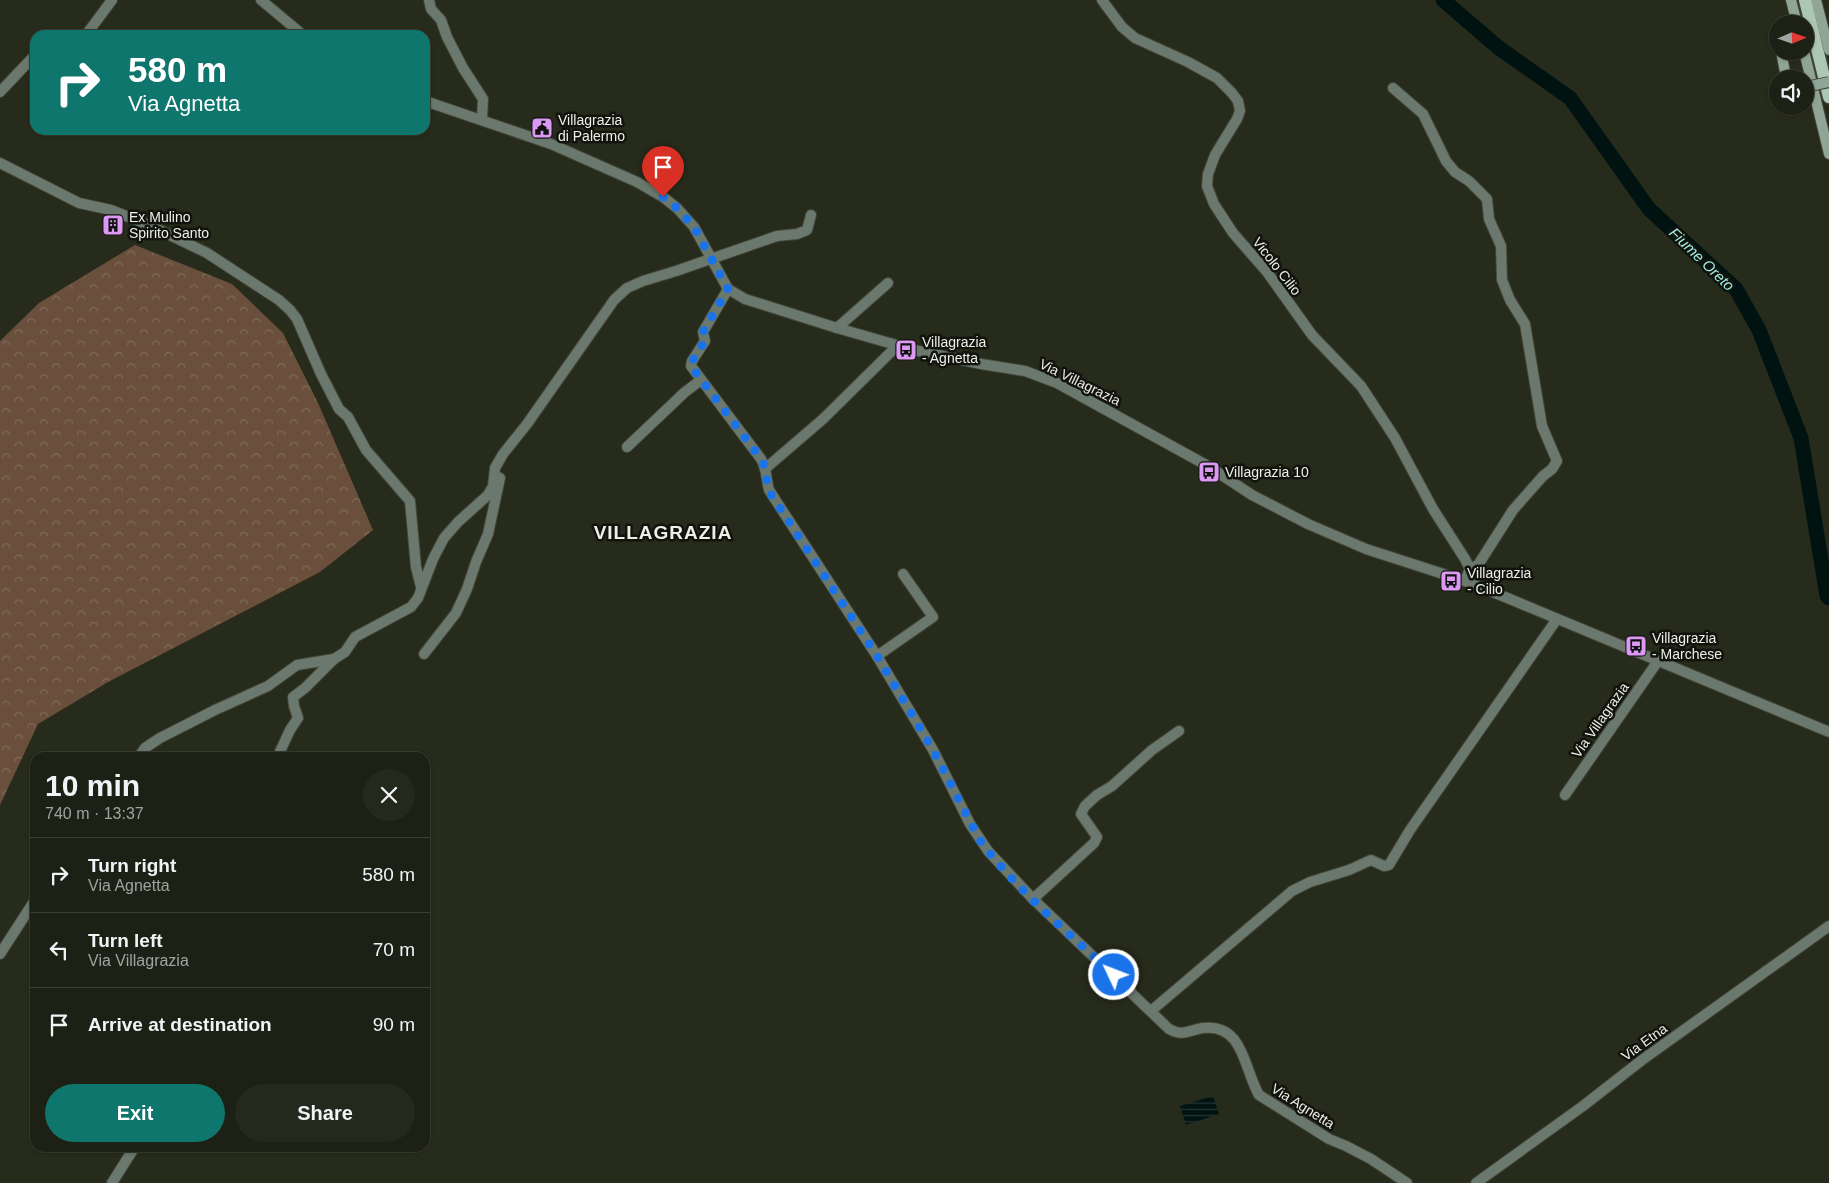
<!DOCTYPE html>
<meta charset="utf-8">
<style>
:root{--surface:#1d2014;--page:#25281d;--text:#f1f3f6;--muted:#a0a3a0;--line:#3b3e34;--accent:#0f766e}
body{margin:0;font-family:Helvetica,sans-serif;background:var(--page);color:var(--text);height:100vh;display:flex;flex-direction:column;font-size:19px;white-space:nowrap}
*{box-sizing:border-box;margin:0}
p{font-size:16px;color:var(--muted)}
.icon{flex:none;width:28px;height:28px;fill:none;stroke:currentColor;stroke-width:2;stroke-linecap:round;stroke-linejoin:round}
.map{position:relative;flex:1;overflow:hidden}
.sheet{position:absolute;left:30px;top:752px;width:400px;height:400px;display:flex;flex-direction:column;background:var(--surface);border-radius:15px;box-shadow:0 1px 4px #0004,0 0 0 1px var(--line)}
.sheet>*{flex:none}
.top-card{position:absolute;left:30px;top:30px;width:400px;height:105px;border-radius:15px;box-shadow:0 1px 4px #0004,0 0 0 1px var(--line);background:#0f766e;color:#fff;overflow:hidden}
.needle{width:32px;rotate:88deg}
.buttons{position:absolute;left:1769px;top:15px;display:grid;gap:10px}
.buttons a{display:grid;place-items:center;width:45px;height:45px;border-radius:50%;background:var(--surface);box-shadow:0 1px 4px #0004,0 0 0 1px var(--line);font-size:25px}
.pin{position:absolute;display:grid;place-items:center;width:42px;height:42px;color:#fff;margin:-51px -21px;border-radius:50% 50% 50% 0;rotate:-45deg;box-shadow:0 0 5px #0007}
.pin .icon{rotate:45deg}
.me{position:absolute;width:55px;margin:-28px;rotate:313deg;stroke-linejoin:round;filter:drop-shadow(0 0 4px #0008)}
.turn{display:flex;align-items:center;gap:18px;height:105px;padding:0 15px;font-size:22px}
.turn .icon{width:65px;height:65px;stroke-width:2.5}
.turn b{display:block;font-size:35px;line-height:42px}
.round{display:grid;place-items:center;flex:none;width:52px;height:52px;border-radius:26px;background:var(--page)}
.head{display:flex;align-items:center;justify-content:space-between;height:85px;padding:0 15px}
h1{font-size:30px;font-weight:700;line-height:38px}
.primary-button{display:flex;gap:10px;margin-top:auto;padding:10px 15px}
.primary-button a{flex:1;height:58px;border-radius:30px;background:var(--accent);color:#fff;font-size:20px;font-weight:700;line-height:58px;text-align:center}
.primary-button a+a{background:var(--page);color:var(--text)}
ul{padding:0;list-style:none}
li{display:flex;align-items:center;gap:15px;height:75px;padding:0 15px;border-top:1px solid var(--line)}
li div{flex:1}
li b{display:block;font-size:19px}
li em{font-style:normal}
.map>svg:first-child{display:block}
.forest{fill:url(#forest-crowns)}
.water{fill:url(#water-rules)}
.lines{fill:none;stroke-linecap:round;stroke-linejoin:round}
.river{stroke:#001311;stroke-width:15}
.minor-casing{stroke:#434637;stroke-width:12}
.secondary-casing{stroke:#434637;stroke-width:12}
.primary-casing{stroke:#434637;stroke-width:15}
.minor{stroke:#6b786e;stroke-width:10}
.secondary{stroke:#90a596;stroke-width:10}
.primary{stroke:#acc8b4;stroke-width:12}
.secondary-bridge-casing{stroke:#434637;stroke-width:12;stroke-linecap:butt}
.secondary-bridge{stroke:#90a596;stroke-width:10}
.route{stroke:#1a73e8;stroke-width:9;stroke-dasharray:0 16.2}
.labels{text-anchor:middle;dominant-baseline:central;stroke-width:5;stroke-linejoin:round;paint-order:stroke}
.poi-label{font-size:14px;fill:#ecefe5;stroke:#11130c;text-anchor:start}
.street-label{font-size:14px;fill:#ecefe5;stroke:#11130c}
.water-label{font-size:15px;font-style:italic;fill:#9eece2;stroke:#11130c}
.district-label{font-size:19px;font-weight:bold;letter-spacing:1px;fill:#ecefe5;stroke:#11130c}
</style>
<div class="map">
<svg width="1829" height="1183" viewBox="0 0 1829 1183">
<defs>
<pattern id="forest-crowns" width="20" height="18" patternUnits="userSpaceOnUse" patternTransform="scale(1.25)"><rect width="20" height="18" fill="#6b4f3d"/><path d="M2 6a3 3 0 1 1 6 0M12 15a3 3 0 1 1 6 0" fill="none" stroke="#806959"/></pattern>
<pattern id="water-rules" width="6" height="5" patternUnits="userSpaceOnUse" patternTransform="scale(1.25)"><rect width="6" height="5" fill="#001311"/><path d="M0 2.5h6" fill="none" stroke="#253634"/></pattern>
</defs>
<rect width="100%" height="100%" fill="#272b1b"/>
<!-- forest -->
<polygon class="forest" points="135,245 232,284 283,333 318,403 373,530 320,572 108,682 38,724 0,805 0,341 39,303"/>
<!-- water -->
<polygon class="water" points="1213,1096 1219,1114 1186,1125 1180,1106"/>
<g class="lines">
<!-- river -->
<polyline class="river" points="1443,0 1499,48 1570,98 1649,209 1736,289 1759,330 1801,438 1827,596 1829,598"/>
<!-- minor casing -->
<g class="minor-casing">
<g id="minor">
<polyline points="261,0 303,35"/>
<polyline points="429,0 431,9 441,20 447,37 463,68 483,99 482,120"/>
<polyline points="1102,0 1122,27 1135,38 1188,62 1217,78 1232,93 1238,101 1240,111 1237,119 1215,155 1208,174 1207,186 1214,204 1233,233 1267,272 1312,335 1361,386 1395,438 1433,509 1465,559 1470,569 1465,581"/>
<polyline points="86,35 112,0"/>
<polyline points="1393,88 1423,114 1446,161 1455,172 1469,181 1487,199 1489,219 1501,246 1502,280 1510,300 1525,324 1542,426 1557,461 1552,469 1543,476 1513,510 1478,565 1470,569"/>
<polyline points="0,92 35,55"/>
<polyline points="425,101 551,144 637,182 663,197 677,208 694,227 728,289 745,299 837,328 914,350 981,364 1025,371 1057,383 1208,466 1252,495 1308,524 1366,549 1465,581 1505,597 1829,732"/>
<polyline points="0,163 79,203 111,210 151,226 207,253 279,300 290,310 297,319 321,374 339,409 348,417 366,450 410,501 416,567 421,587"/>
<path d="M728 289 703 332 705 341 692 361 691 366 761 459C767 469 766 479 769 490L877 656 933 750 970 824 988 851 1033 899 1169 1029C1183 1037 1189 1030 1203 1028 1244 1023 1244 1070 1259 1095L1329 1139 1346 1146 1371 1159 1407 1183"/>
<polyline points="837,328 888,283"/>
<polyline points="627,447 685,392 701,380"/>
<polyline points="766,468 823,419 898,345"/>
<polyline points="424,654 456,613 467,589 476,562 488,534 500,478 498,477"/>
<polyline points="877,656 933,617 903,574"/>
<polyline points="138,758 145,748 160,738 215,710 268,686 297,665 334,659 345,652 355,637 411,607 418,598 433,559 444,538 458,522 488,495 493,486 495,468 503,454 527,424 614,300 627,288 643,281 676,271 777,236 797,234 807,230 811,215"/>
<polyline points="277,758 290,730 298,718 294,706 293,697 305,688 334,659"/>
<polyline points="1565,795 1658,661"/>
<polyline points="1033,899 1094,843 1097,837 1081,814 1085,806 1097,795 1112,786 1152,750 1179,731"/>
<polyline points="0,954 35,900"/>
<polyline points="1151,1011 1292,891 1310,882 1349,870 1371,860 1384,866 1389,865 1410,830 1557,619"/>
<polyline points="112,1183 134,1148"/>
<polyline points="1476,1183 1583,1106 1642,1060 1829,926"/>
</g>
</g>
<!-- secondary casing -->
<g class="secondary-casing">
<g id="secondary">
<polyline points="1791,0 1797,24"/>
<polyline points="1816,0 1829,50"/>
<path d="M1782 24C1787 19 1791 20 1797 23"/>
<polyline points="1781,51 1785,72 1789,79"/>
<polyline points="1804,51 1829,154"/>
</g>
</g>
<!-- primary casing -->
<g class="primary-casing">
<polyline id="primary" points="1805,0 1829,97"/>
</g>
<!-- minor -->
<use href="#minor" class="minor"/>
<!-- secondary -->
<use href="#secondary" class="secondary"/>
<!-- primary -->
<use href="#primary" class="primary"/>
<!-- secondary-bridge casing -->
<g class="secondary-bridge-casing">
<polyline id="secondary-bridge" points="1806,87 1829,82"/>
</g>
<!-- secondary-bridge -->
<use href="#secondary-bridge" class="secondary-bridge"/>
</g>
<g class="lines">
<!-- route -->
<path class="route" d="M663 197 677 208 694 227 728 289 703 332 705 341 692 361 691 366 761 459C767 469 766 479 768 490L877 656 933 750 979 839C1015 889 1069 933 1114 975"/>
</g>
<!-- icons -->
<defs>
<g id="civic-square" transform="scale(1.125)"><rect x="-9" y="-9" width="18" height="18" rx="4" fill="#dc99f4" stroke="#11130c"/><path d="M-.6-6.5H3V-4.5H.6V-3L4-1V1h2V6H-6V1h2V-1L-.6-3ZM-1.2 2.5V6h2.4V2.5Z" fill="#111"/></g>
<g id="building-square" transform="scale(1.125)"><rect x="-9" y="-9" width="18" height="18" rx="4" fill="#dc99f4" stroke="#11130c"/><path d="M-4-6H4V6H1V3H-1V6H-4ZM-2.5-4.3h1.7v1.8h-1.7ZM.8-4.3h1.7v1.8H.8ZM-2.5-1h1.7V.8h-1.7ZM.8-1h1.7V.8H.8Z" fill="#111"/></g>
<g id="bus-square" transform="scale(1.125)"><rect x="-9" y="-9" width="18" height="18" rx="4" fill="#dc99f4" stroke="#11130c"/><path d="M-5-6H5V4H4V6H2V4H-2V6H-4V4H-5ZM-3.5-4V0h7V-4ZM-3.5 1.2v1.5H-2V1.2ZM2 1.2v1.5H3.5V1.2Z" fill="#111"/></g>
</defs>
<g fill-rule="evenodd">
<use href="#civic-square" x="542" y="128"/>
<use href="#building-square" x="113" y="225"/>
<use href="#bus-square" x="906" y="350"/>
<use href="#bus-square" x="1209" y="472"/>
<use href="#bus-square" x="1451" y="581"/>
<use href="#bus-square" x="1636" y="646"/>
</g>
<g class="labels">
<!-- poi labels -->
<g class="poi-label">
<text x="558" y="120">Villagrazia<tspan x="558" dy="16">di Palermo</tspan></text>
<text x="129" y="217">Ex Mulino<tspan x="129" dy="16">Spirito Santo</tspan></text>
<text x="922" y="342">Villagrazia<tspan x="922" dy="16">- Agnetta</tspan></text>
<text x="1225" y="472">Villagrazia 10</text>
<text x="1467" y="573">Villagrazia<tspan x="1467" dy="16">- Cilio</tspan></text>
<text x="1652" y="638">Villagrazia<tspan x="1652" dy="16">- Marchese</tspan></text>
</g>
<!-- street labels -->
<g class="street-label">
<text transform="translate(1277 266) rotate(52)">Vicolo Cilio</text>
<text transform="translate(1080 382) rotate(26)">Via Villagrazia</text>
<text transform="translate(1600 720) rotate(-55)">Via Villagrazia</text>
<text transform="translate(1644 1042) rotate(-36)">Via Etna</text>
<text transform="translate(1303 1106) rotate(32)">Via Agnetta</text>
</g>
<!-- water labels -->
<g class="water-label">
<text transform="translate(1702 259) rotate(44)">Fiume Oreto</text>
</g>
<!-- district labels -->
<g class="district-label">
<text x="663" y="532">VILLAGRAZIA</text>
</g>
</g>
</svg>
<div class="buttons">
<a><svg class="needle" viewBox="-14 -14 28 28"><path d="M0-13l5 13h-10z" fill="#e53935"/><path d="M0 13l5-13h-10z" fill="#a0a3a0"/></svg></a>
<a><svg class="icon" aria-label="sound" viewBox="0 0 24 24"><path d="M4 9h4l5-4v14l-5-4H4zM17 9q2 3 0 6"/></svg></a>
</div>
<div class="pin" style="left:663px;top:197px;background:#d93025"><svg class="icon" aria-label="arrive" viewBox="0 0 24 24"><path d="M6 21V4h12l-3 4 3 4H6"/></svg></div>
<svg class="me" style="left:1114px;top:975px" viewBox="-20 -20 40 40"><circle r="17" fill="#1a73e8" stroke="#fff" stroke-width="3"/><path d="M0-11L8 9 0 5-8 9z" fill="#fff"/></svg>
<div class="top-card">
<div class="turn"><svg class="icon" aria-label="right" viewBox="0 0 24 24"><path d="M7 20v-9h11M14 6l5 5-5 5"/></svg><div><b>580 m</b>Via Agnetta</div></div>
</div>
<section class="sheet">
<div class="head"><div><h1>10 min</h1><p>740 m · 13:37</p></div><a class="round"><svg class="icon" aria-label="close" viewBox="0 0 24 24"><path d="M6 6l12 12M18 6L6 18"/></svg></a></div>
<ul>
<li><svg class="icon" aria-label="right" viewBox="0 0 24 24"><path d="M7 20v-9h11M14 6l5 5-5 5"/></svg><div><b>Turn right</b><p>Via Agnetta</p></div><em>580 m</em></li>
<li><svg class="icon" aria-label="left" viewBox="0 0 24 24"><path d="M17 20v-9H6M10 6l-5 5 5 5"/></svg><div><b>Turn left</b><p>Via Villagrazia</p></div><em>70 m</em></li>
<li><svg class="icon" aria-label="arrive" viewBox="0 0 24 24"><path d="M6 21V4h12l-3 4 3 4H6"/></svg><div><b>Arrive at destination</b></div><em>90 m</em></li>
</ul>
<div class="primary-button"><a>Exit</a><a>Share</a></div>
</section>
</div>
